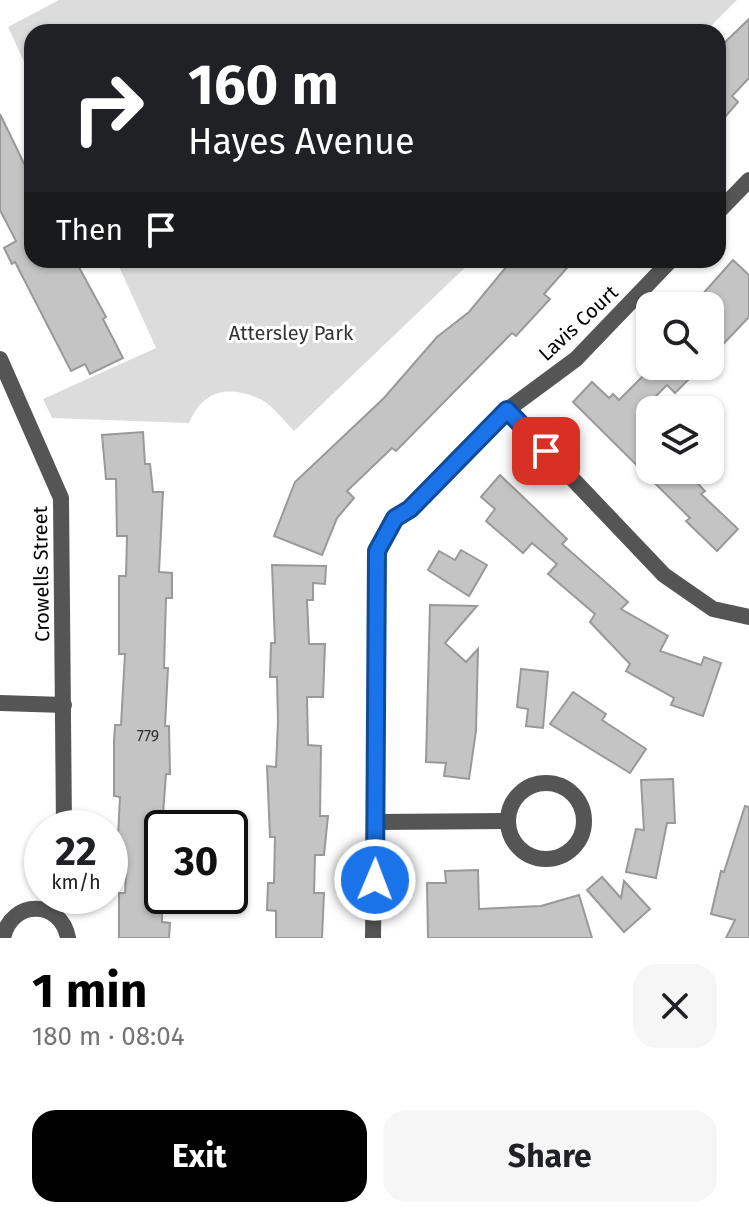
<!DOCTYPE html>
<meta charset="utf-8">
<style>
:root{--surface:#fff;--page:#f6f6f6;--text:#202124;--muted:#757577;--accent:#000}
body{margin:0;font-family:"Fira Sans",sans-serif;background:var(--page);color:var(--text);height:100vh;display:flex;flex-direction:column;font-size:30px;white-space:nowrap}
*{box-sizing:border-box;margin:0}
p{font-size:26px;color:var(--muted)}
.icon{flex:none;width:44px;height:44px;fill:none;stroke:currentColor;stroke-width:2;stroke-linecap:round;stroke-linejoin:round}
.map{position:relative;height:938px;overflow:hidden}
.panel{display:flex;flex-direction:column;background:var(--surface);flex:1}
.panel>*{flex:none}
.banner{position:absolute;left:24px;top:24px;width:702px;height:244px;border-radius:24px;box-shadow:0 2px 6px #0004;background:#202124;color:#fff;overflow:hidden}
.tools{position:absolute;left:636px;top:292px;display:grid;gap:16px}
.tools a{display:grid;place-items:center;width:88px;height:88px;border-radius:16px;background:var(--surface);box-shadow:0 2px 6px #0004;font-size:40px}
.speed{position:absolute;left:24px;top:810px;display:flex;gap:16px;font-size:40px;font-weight:700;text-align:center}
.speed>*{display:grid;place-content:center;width:104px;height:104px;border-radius:50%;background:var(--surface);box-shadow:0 2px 6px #0004;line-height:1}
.speed small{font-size:20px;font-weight:400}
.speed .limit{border:4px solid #111;border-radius:12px;background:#fff;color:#111}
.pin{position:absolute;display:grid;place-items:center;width:68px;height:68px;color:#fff;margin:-34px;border-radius:16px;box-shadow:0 4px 12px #0006}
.me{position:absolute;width:88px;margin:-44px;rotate:1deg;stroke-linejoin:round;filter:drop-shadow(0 0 6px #0008)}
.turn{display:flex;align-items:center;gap:28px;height:168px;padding:0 32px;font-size:36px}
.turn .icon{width:104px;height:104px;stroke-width:2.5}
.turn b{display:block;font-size:56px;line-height:68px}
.then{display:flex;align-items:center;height:76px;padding:0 32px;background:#0003;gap:16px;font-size:30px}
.round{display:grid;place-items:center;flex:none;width:84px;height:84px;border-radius:24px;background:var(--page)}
.headline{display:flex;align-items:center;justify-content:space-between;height:136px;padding:0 32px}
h1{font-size:48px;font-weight:700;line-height:60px;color:var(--accent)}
.primary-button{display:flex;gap:16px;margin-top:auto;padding:16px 32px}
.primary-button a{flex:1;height:92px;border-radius:24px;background:var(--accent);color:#fff;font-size:32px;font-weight:700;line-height:92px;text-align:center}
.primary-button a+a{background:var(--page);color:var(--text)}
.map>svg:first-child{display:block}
.green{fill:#dcdcdc}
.building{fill:#c4c4c4;stroke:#999;stroke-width:2}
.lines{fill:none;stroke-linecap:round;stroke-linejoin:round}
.minor{stroke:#555;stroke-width:16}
.route-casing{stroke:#114b97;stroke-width:20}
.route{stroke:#1a73e8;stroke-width:14}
.labels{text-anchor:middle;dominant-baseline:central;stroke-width:6;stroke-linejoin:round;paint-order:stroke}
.number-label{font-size:16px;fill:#313131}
.street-label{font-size:20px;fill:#000;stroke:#fff}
.park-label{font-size:20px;fill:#333;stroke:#fff}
</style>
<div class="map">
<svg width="749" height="938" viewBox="0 0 749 938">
<rect width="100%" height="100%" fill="#fff"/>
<!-- green -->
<g class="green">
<polygon points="59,0 737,0 705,32 32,32 32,79 8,27"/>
<path d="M116 260H473L294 431C285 422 273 406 262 400 228 384 203 390 189 423L52 418 43 399 156 348Z"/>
</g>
<!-- building -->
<g class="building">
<polygon points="749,19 749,78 732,96 738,102 718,125 718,49"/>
<polygon points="0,114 32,180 32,260 75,260 106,317 103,319 123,358 90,374 85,364 71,371 15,262 12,264 4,248 16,241 0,210"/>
<polygon points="512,260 574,260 544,294 550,299 516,336 512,333 396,451 392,448 347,491 354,498 337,518 322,555 274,536 295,482 384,398 437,337 469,312"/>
<polygon points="733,260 749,275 749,317 710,358 710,306 692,306"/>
<polygon points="648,366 702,366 675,393 667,385 642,410 650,418 650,470 685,470 705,491 701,494 738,529 717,551 686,521 690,518 573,402 592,382 609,398 613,394 619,400 650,369"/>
<polygon points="143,432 145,464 150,464 153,492 163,492 159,572 172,573 172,598 166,598 164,668 168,668 165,726 169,726 170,774 166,774 162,828 162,922 170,923 169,938 119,938 119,893 125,893 127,857 117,856 120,797 114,796 114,741 115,725 121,725 125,654 119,654 119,576 126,576 127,536 117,536 116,479 106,479 102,435"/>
<polygon points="500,475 567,539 562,544 628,602 621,609 668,636 660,651 701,665 704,657 721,663 703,716 671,705 674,698 626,671 630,664 590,622 595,614 548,574 557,564 532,543 523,553 486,521 495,509 481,497"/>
<polygon points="461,550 487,565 469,596 428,570 439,551 455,560"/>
<polygon points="272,565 326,566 325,584 313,583 313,600 307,600 309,644 325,644 323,697 307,697 308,745 321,746 320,816 328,816 324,855 315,855 314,893 324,893 322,938 276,938 276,911 267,910 268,883 274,883 275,837 270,837 267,766 276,767 278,722 277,677 270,677 271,643 275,643"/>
<polygon points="430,605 477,606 445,643 466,662 478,649 476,731 469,779 444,776 446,763 426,762"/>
<polygon points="521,669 548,672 543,728 526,726 528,709 517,707"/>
<polygon points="573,692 606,714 602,720 646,749 630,773 550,724"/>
<polygon points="673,779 675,823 667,823 656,878 626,872 636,829 644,830 641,780"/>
<polygon points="745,806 749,807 749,938 726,938 735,920 711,914 721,871 724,872"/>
<polygon points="478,870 479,909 541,906 579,895 592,938 428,938 427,883 446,883 445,871"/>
<polygon points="602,877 621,898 624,881 650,909 624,932 587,890"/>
</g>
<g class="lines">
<!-- minor -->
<g class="minor">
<polyline points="718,212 749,180"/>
<polyline points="0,359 61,498 64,828"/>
<polyline points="507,410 664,575 713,609 749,617"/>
<polyline points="0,703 64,705"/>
<circle cx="546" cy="821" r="38"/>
<polyline points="376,822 507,821"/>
<path d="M3 938C11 899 61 899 68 938"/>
<polyline points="373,938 377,551 395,518 410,509 507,410 576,359 671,260"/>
</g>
</g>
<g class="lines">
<!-- route casing -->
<g class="route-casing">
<polyline id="route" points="375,880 377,551 395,518 410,509 507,410 546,451"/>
</g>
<!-- route -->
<use href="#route" class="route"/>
</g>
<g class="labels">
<!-- number labels -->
<g class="number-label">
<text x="148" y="736">779</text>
</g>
<!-- street labels -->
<g class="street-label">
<text transform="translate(578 323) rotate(-43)">Lavis Court</text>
<text transform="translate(41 574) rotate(-91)">Crowells Street</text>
</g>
<!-- park labels -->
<g class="park-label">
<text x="291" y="333">Attersley Park</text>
</g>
</g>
</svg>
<div class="tools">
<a><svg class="icon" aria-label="search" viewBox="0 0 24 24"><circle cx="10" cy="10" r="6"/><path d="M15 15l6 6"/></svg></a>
<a><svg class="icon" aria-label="layers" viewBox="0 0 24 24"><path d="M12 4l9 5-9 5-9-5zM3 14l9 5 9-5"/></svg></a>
</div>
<div class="speed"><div>22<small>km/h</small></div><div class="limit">30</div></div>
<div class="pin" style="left:546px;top:451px;background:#d93025"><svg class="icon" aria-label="arrive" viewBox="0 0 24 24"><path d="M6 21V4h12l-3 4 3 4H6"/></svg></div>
<svg class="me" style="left:375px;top:880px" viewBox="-20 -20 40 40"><circle r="17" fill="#1a73e8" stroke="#fff" stroke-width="3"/><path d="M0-11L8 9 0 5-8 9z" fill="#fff"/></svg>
<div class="banner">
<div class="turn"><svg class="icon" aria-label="right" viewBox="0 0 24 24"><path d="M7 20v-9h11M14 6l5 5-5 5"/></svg><div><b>160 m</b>Hayes Avenue</div></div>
<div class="then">Then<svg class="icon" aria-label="arrive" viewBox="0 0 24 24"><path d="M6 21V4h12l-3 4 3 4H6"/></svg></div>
</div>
</div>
<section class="panel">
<div class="headline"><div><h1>1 min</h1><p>180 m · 08:04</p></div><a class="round"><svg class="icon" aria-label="close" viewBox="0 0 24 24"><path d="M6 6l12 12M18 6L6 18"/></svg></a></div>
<div class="primary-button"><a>Exit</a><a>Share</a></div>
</section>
